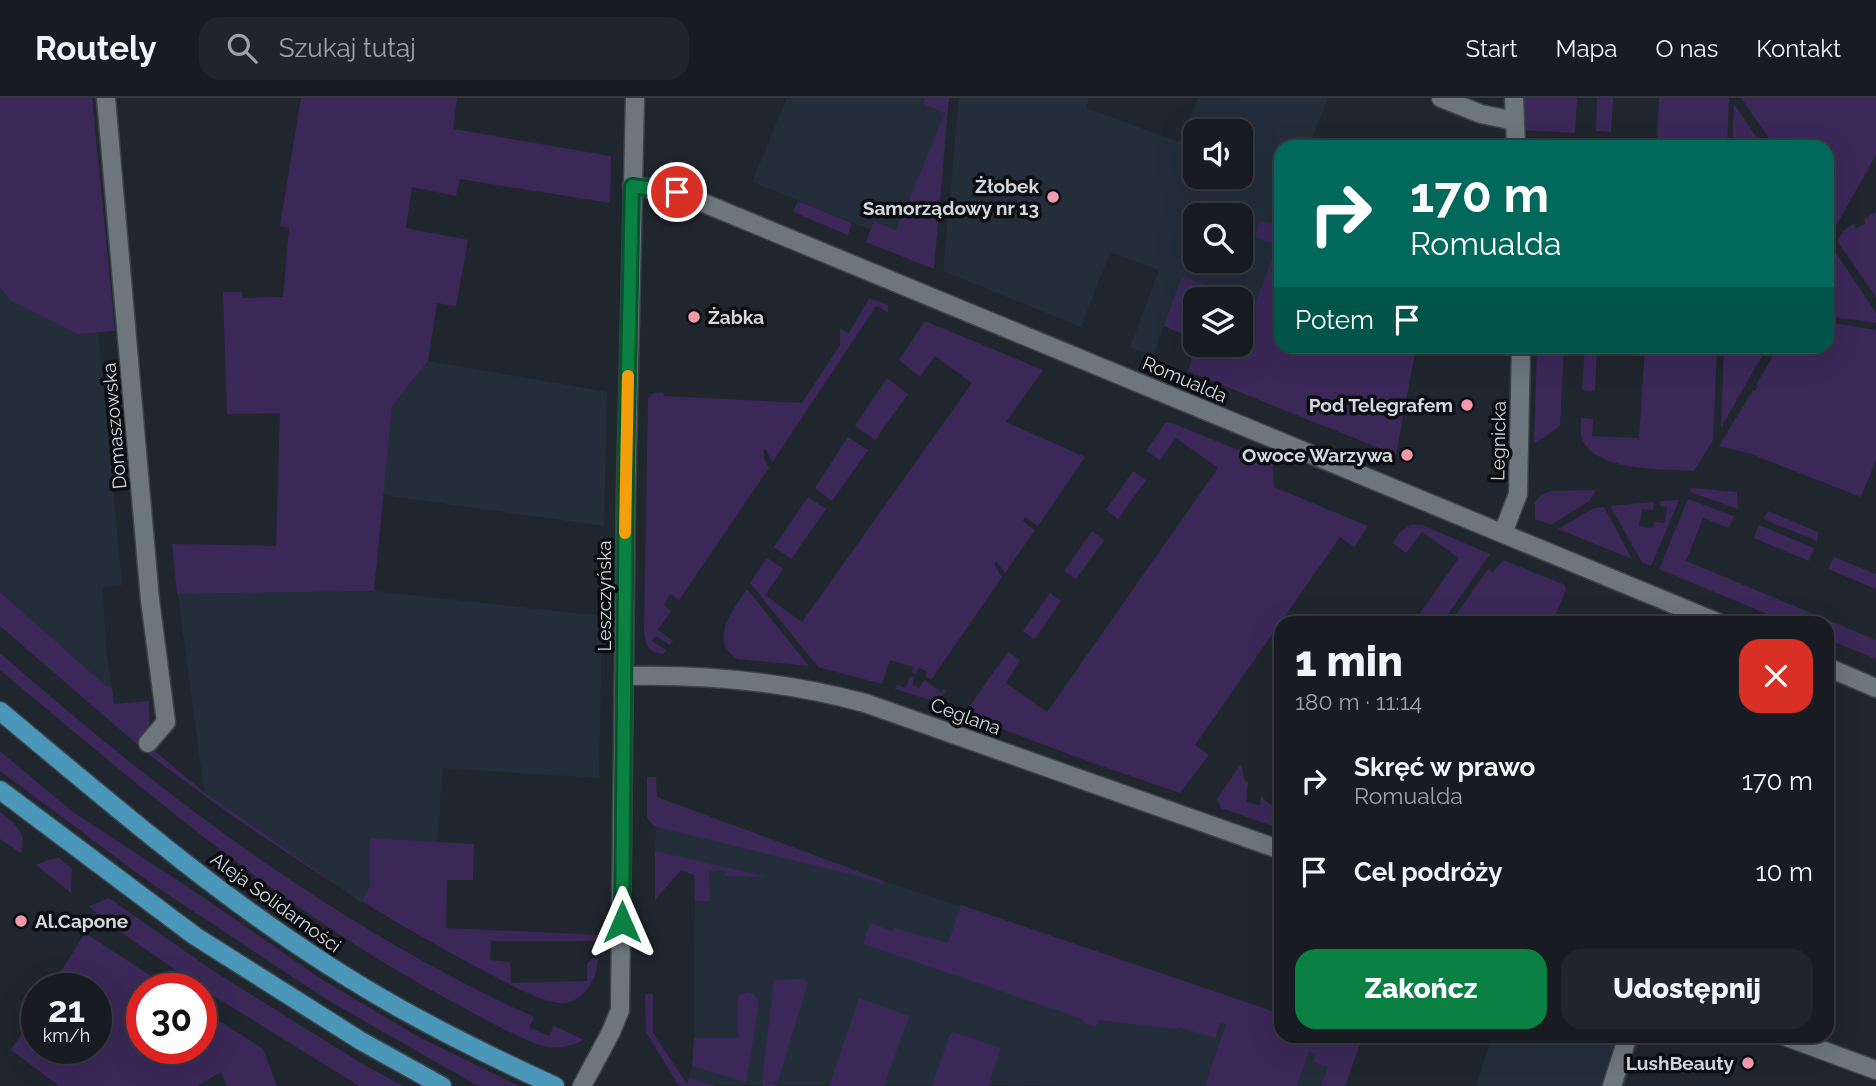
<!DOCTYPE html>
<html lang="pl">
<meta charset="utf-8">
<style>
:root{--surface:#181c22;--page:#21252a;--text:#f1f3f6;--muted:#9fa1a5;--line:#363a40;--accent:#0b8043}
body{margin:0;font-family:Raleway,sans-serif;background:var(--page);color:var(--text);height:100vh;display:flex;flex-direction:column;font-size:26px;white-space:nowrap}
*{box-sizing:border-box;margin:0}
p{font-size:23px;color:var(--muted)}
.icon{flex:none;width:38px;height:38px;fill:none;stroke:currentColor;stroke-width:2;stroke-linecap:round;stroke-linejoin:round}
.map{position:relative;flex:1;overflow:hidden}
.drawer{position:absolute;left:1274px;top:518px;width:560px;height:427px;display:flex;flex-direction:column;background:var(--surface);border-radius:21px;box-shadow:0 7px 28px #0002,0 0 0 2px var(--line)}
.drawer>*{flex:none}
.hud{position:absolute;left:1274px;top:42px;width:560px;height:214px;border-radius:21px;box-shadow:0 7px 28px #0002,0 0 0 2px var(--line);background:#00695c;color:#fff;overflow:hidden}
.fabs{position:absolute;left:1183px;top:21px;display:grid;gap:14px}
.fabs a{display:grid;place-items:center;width:70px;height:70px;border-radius:14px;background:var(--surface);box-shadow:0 7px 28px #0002,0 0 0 2px var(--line);font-size:35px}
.speed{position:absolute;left:21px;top:875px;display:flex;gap:14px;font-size:35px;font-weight:700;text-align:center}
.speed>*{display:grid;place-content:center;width:91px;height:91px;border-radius:50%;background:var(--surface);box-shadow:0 7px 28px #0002,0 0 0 2px var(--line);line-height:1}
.speed small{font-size:18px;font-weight:400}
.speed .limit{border:10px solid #d22;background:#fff;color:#111}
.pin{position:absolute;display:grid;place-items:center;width:60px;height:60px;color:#fff;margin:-30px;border:4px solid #fff;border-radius:50%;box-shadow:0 2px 7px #0007}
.me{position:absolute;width:77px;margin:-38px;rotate:0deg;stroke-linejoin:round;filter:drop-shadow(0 0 5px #0008)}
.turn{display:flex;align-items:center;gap:24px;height:147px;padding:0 21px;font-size:32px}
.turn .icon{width:91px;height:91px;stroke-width:2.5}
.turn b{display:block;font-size:49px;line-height:60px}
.then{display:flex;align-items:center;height:66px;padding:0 21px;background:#0003;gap:14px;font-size:26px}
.round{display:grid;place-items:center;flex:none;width:74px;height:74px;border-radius:21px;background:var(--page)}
.headline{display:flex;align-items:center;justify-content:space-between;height:119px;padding:0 21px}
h1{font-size:42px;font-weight:800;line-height:52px}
.action{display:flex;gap:14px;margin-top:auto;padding:14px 21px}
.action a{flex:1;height:80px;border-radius:21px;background:var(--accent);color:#fff;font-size:28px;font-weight:800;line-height:80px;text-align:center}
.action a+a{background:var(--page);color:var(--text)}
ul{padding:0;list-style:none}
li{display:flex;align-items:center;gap:21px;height:91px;padding:0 21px}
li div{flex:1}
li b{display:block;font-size:26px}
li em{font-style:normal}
header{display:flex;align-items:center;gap:42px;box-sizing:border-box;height:98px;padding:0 35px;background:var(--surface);border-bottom:2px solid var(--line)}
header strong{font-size:33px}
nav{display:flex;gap:38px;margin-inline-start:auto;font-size:24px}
.search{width:490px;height:63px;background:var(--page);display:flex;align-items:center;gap:18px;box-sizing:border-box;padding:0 24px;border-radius:21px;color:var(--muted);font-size:26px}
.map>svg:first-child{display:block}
.built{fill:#242e3b;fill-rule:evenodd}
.green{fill:#3b2859}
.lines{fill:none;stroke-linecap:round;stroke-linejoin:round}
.minor-casing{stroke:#3e4349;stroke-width:21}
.primary-casing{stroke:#3e4349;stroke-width:21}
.minor{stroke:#6d757d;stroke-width:18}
.primary{stroke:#4b97b9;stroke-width:18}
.route-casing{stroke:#07532c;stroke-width:18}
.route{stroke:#0b8043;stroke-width:12}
.slow{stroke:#f59e0b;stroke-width:12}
.poi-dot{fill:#f29aad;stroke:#0c0e12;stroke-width:2.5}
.labels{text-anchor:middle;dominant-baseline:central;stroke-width:7;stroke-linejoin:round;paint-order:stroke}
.poi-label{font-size:19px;font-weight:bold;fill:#d4d8dd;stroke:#0c0e12;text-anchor:end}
.street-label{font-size:19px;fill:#d4d8dd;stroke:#0c0e12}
</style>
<header>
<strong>Routely</strong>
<div class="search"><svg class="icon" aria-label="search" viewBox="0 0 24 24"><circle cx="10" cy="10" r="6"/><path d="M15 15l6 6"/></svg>Szukaj tutaj</div>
<nav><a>Start</a><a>Mapa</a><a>O nas</a><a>Kontakt</a></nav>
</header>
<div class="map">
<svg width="1876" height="988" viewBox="0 0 1876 988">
<rect width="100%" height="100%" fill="#20262d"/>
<!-- built -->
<g class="built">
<polygon points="787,0 925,0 923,6 945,15 896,132 875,123 871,132 752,84"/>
<path d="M959 0H1089L1086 10 1179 44 1198 0H1328L1308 49H1281V248L1322 328 1188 273 1197 247H1241V201H1195V241L1164 228 1152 258 1130 249 1159 172 1110 154 1081 229 943 173ZM1195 33H1241V79H1195ZM1195 117H1241V163H1195Z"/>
<polygon points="0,189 11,203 78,236 98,234 122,487 103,489 106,551 112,590 105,587 0,494"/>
<polygon points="428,263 607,294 604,428 383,397 392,308"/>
<polygon points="374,493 602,518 599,680 443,670 437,744 371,740 370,789 361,804 204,694 178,496"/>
<polygon points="656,699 884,783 1281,916 1281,938 1345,938 1361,943 1345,988 687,987 692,968 694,941 695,777 655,763"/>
<polygon points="1492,938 1641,938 1625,988 1476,988"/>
</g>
<!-- green -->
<g class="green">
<polygon points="0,0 92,0 115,233 78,236 11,203 0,189"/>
<polygon points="301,0 457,0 453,31 611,58 610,105 460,81 456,98 412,89 406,130 468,142 456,208 437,205 428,263 392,308 374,493 177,496 172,446 276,448 280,315 227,316 223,194 242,194 242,200 283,199 289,130 280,128"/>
<polygon points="925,0 949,0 934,171 866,144 874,123 896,132 945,15 923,6"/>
<polygon points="1524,0 1577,0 1575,35 1525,32"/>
<polygon points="1597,0 1613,0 1611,34 1596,33"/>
<polygon points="1659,0 1729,0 1727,49 1657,49"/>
<polygon points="1741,0 1876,0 1876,57 1833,133 1827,125 1827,49 1775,49"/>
<polygon points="1734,6 1763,49 1732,49"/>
<polygon points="798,103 852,125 848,137 793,114"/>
<polygon points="1876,114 1876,199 1837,143 1845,131 1854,126 1856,130 1865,126 1864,121"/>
<polygon points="1261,122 1281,131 1281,248 1416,249 1396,357 1188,273 1197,247 1241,247 1241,202 1255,206 1277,148 1254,138"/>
<polygon points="1832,149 1876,215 1876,225 1827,218 1827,159"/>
<polygon points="1182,178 1239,201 1195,201 1195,241 1164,228"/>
<path d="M869 200 888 207V214L876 208 772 365 766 351 764 352V360L769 370 679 502 670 496 664 507 671 513 658 532 673 543 670 547 655 538 652 543 666 552 663 556C648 554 646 548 644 534L648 300 654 295 663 294 664 298 802 305 840 247V230L849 235Z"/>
<polygon points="925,223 1043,272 1006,324 1085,359 1038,428 1025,419 1023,423 1035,432 1005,475 996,463 994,466 1002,479 931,582 926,578 927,573 919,570 916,576 912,574 913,569 890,562 882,586 818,569 750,485 767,460 783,471 765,497 802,524 972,285 935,258 920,279 899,262"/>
<polygon points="1827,224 1876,232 1876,362 1861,399 1751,356 1719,348 1753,292 1755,293 1758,289 1756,287 1778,249 1827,248"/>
<polygon points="1537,249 1564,249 1560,328 1534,346"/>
<polygon points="1585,249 1597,249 1595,293 1582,292"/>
<path d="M1645 249H1717L1713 342 1694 373C1665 371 1587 374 1581 336 1580 331 1581 325 1581 320L1593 321 1592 338 1639 340Z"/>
<polygon points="1724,249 1767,249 1721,330"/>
<polygon points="887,280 908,296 875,342 855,328"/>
<polygon points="1169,324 1273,366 1274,389 1368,428 1354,449 1340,439 1195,647 1209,657 1180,695 1090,664 973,620 969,609 1008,554 1020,562 1006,585 1047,614 1218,370 1176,340 1160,362 1146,353 1165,325"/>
<polygon points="848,339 868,352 832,403 815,390"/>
<polygon points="1133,373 1146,382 1118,421 1106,412"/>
<polygon points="1691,390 1737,394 1738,411 1690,394"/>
<polygon points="1596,392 1589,403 1551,427 1535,421 1535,404 1541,397 1551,393"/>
<polygon points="808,399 826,411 791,461 774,449"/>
<polygon points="1688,401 1734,418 1729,430 1703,420 1686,463 1876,542 1876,561 1827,541 1827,525 1789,525 1659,471"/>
<polygon points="1679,402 1651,468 1642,464 1610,408 1654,404 1653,412 1642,411 1639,428 1653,430 1654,424 1665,425 1667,409 1660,408 1661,403"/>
<polygon points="1604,409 1632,461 1558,431 1594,410"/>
<polygon points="1768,413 1818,434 1817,443 1763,421"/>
<polygon points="1410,427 1422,427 1490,456 1442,525 1413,525 1459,460 1422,434 1406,455 1393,445 1399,435"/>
<polygon points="1759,427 1814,450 1809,463 1754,440"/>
<polygon points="1092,433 1104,442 1076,481 1064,473"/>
<polygon points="1834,459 1876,476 1876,491 1828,471"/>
<polygon points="1503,462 1565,487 1566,492 1552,525 1450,525 1488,471 1493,474"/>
<path d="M747 491 809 568 738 561C707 543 734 511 747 491Z"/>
<polygon points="0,494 105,587 112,590 114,606 149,603 150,633 140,646 138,647 0,528"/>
<polygon points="1050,495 1061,503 1034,542 1023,533"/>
<path d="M0 555C163 698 336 829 534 919L529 930 549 938 554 928 584 942C573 947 561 951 548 949 526 945 479 918 457 906 289 818 145 693 0 572Z"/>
<polygon points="910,578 914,580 912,587 919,590 924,582 941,594 943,591 946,593 936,604 895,591 897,587 906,590"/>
<path d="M151 650 204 694 361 804 370 788V740L474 746 473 782H447L446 830 599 837 600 842 589 843H491L490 862 510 864 511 885 587 883V866L592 861H598C597 879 586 901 566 905 547 908 500 881 482 872 365 810 257 738 151 658L149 656Z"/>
<polygon points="0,653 73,714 203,799 323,882 417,938 519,988 478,988 326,901 149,784 0,673"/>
<polygon points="1241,666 1244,681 1248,685 1246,704 1260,707 1261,698 1281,716 1281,731 1221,710 1217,701"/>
<polygon points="647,679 656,679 657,699 884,783 883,786 858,778 654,728 647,720"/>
<path d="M0 714C16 727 27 733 21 755L0 741Z"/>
<polygon points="655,753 763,778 764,779 725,778 725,772 709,773 710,803 695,803 694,777 681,772 655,802"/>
<polygon points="59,760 72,771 71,795 36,767 48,762"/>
<polygon points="109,800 215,874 361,965 403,988 359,988 206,893 102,821 89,808"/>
<polygon points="961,807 1281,916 1281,938 1345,938 1361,943 1345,988 1321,988 1328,969 1314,964 1316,956 1309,953 1297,988 1205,988 1226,926 1220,925 1215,940 1179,929 1177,931 1099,922 1096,929 1083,925 1083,921 863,846 870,825 892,833 894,830 948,845"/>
<polygon points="85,835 171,891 142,891 142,950 201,950 201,911 263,951 277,988 227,988 221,974 197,988 59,988 11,952 37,911 37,950 96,950 96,891 50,891"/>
<polygon points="804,881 808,885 778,983 774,982 773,986 779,988 763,988 762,984 774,882"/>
<polygon points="747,894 754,896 759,905 746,984 692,968 694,940 738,940 738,898"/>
<polygon points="645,896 653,896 653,935 687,986 690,980 715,988 679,988 646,934"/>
<polygon points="859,900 909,918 884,988 829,988"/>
<polygon points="953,934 1001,950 988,988 932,988 950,936"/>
</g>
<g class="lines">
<!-- minor casing -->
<g class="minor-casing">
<g id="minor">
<polyline points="106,0 150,502 166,624 148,645"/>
<polyline points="1441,0 1481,16 1515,23"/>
<polyline points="1514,0 1516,49"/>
<polyline points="632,88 677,94 1719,525"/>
<polyline points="1503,435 1518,396 1521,248"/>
<polyline points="1827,569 1876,590"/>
<path d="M624 578C704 576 787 584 865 605L1281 752"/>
<polyline points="1784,938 1876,972"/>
<polyline points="582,988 611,934 620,912 626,396 635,0"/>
<polyline points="1612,988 1628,938"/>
</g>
</g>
<!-- primary casing -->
<g class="primary-casing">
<g id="primary">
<path d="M0 613C107 702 213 794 331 869 402 915 478 953 555 988"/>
<polyline points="0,692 195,838 361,943 442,988"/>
</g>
</g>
<!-- minor -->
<use href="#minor" class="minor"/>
<!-- primary -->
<use href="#primary" class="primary"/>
</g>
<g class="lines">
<!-- route casing -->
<g class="route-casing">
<polyline id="route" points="622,824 626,370 632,88 677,94"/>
</g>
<!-- route -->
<use href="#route" class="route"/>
<!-- slow -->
<polyline class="slow" points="625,435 628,278"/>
</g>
<!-- markers -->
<g class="poi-dot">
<circle cx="1053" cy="99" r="7"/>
<circle cx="694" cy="219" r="7"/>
<circle cx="1467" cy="307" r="7"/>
<circle cx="1407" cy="357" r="7"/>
<circle cx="21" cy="823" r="7"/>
<circle cx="1748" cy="965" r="7"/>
</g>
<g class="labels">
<!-- poi labels -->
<g class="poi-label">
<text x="1039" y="88">Żłobek<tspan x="1039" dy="22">Samorządowy nr 13</tspan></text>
<text x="708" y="219" text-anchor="start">Żabka</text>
<text x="1453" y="307">Pod Telegrafem</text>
<text x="1393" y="357">Owoce Warzywa</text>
<text x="35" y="823" text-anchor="start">Al.Capone</text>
<text x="1734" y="965">LushBeauty</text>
</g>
<!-- street labels -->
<g class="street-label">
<text transform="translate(1185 281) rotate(23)">Romualda</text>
<text transform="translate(114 328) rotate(-95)">Domaszowska</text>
<text transform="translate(1498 343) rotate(-89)">Legnicka</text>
<text transform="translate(604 498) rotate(-90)">Leszczyńska</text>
<text transform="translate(966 618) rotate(20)">Ceglana</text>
<text transform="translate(276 804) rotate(36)">Aleja Solidarności</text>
</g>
</g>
</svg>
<div class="fabs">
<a><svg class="icon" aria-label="sound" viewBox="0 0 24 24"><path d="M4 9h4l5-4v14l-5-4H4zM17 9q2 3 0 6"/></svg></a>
<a><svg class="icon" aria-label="search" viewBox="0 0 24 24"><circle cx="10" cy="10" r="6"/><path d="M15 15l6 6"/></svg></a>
<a><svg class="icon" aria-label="layers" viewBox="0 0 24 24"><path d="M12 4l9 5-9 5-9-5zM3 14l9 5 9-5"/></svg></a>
</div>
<div class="speed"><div>21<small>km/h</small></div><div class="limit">30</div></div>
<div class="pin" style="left:677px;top:94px;background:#d93025"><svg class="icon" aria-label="arrive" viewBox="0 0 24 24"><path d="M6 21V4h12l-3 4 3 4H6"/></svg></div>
<svg class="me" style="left:622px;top:824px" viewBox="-20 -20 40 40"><path d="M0-17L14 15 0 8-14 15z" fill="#0b8043" stroke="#fff" stroke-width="4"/></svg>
<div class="hud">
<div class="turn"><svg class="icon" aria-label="right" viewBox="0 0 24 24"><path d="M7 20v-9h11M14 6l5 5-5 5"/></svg><div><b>170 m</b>Romualda</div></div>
<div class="then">Potem<svg class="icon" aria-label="arrive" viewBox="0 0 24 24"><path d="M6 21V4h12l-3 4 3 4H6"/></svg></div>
</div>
<section class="drawer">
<div class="headline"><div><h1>1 min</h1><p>180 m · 11:14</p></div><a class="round" style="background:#d93025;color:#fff"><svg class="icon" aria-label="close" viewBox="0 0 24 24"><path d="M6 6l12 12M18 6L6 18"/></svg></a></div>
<ul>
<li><svg class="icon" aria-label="right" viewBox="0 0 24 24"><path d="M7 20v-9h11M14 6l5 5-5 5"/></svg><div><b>Skręć w prawo</b><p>Romualda</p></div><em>170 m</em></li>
<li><svg class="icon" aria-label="arrive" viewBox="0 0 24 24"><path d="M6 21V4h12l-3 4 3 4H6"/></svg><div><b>Cel podróży</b></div><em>10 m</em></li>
</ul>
<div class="action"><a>Zakończ</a><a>Udostępnij</a></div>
</section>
</div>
